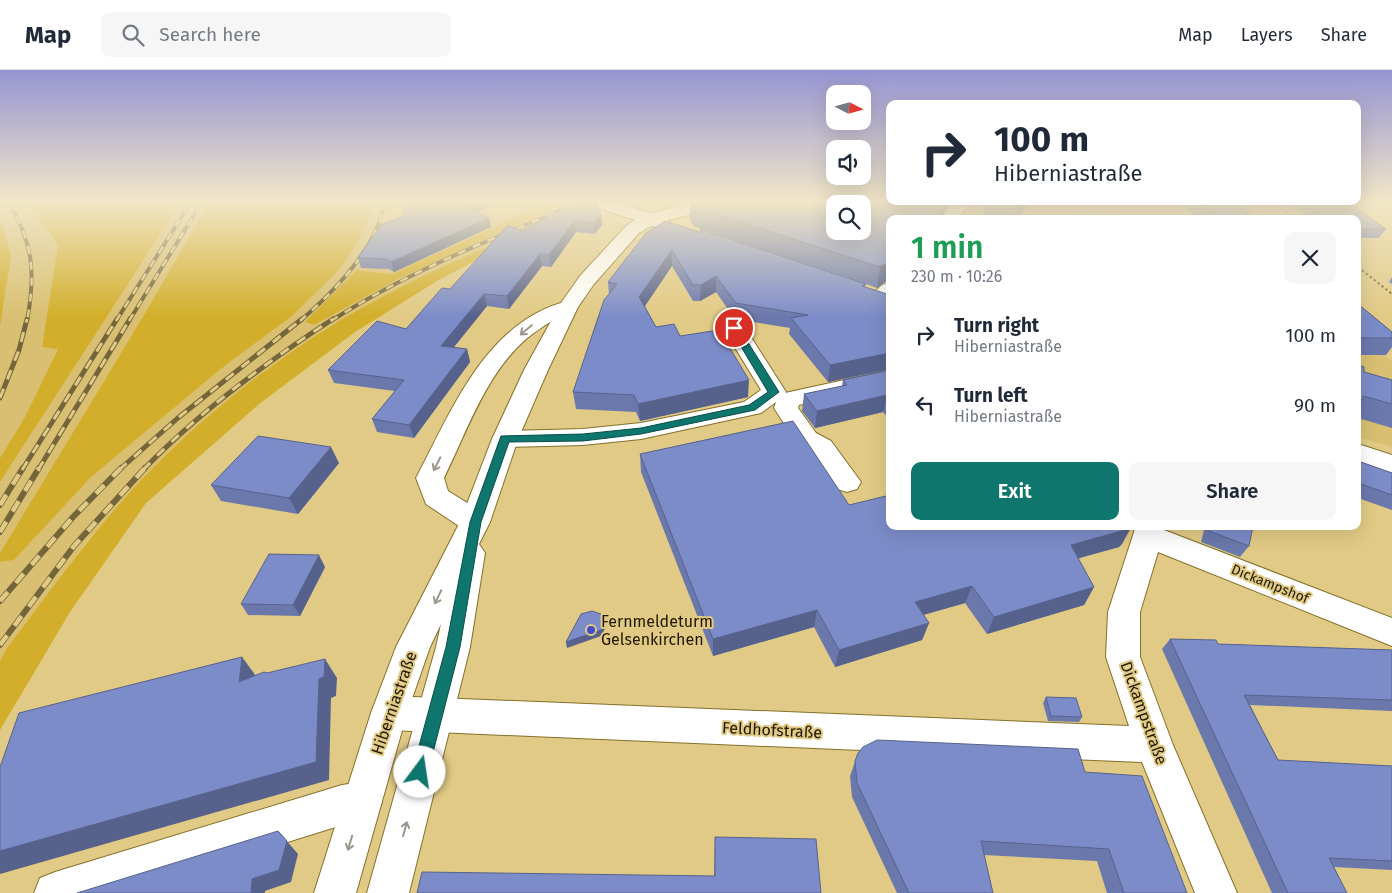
<!DOCTYPE html>
<meta charset="utf-8">
<style>
:root{--surface:#fff;--page:#f6f6f7;--text:#1f2937;--muted:#747a83;--line:#e0e1e3;--accent:#0f766e}
body{margin:0;font-family:"Fira Sans",sans-serif;background:var(--page);color:var(--text);height:100vh;display:flex;flex-direction:column;font-size:19px;white-space:nowrap}
*{box-sizing:border-box;margin:0}
p{font-size:16px;color:var(--muted)}
.icon{flex:none;width:28px;height:28px;fill:none;stroke:currentColor;stroke-width:2;stroke-linecap:round;stroke-linejoin:round}
.map{position:relative;flex:1;overflow:hidden}
.sheet{position:absolute;left:886px;top:145px;width:475px;height:315px;display:flex;flex-direction:column;background:var(--surface);border-radius:10px;box-shadow:0 5px 20px #0002}
.sheet>*{flex:none}
.banner{position:absolute;left:886px;top:30px;width:475px;height:105px;border-radius:10px;box-shadow:0 5px 20px #0002;background:#fff;color:var(--text);overflow:hidden}
.needle{width:32px;rotate:96deg}
.tools{position:absolute;left:826px;top:15px;display:grid;gap:10px}
.tools a{display:grid;place-items:center;width:45px;height:45px;border-radius:10px;background:var(--surface);box-shadow:0 5px 20px #0002;font-size:25px}
.pin{position:absolute;display:grid;place-items:center;width:42px;height:42px;color:#fff;margin:-21px;border:2px solid #fff;border-radius:50%;box-shadow:0 1px 5px #0007}
.me{position:absolute;width:55px;margin:-28px;rotate:14deg;stroke-linejoin:round;filter:drop-shadow(0 0 4px #0008)}
.turn{display:flex;align-items:center;gap:18px;height:105px;padding:0 25px;font-size:22px}
.turn .icon{width:65px;height:65px;stroke-width:2.5}
.turn b{display:block;font-size:35px;line-height:42px}
.round{display:grid;place-items:center;flex:none;width:52px;height:52px;border-radius:10px;background:var(--page)}
.summary{display:flex;align-items:center;justify-content:space-between;height:85px;padding:0 25px}
h1{font-size:30px;font-weight:600;line-height:38px;color:#1e9e55}
.action{display:flex;gap:10px;margin-top:auto;padding:10px 25px}
.action a{flex:1;height:58px;border-radius:10px;background:var(--accent);color:#fff;font-size:20px;font-weight:600;line-height:58px;text-align:center}
.action a+a{background:var(--page);color:var(--text)}
ul{padding:0;list-style:none}
li{display:flex;align-items:center;gap:15px;height:70px;padding:0 25px}
li div{flex:1}
li b{display:block;font-size:19px}
li em{font-style:normal}
header{display:flex;align-items:center;gap:30px;box-sizing:border-box;height:70px;padding:0 25px;background:var(--surface);border-bottom:1px solid var(--line)}
header strong{font-size:24px}
nav{display:flex;gap:28px;margin-inline-start:auto;font-size:18px}
.search{width:350px;height:45px;background:var(--page);display:flex;align-items:center;gap:12px;box-sizing:border-box;padding:0 18px;border-radius:10px;color:var(--muted);font-size:19px}
.map>svg:first-child{display:block}
.built{fill:#d8bf71}
.green{fill:#d2ae2a}
.lines{fill:none;stroke-linecap:round;stroke-linejoin:round}
.minor-casing{stroke:#85702a;stroke-width:2}
.major-casing{stroke:#85702a;stroke-width:2}
.path{stroke:#7e6e40;stroke-width:2;stroke-dasharray:2.5 2.5;stroke-linecap:butt}
.minor{fill:#fff;fill-rule:evenodd}
.major{fill:#fff;fill-rule:evenodd}
.rail-far2-casing{stroke:#74653a;stroke-width:4}
.rail-far1-casing{stroke:#74653a;stroke-width:5}
.rail-casing{stroke:#74653a;stroke-width:6}
.rail-far2{stroke:#e1ca85;stroke-width:2.5;stroke-dasharray:8;stroke-linecap:butt}
.rail-far1{stroke:#e1ca85;stroke-width:3;stroke-dasharray:10;stroke-linecap:butt}
.rail{stroke:#e1ca85;stroke-width:4.5;stroke-dasharray:12;stroke-linecap:butt}
.wall{fill:#6b78ac}
.shaded-wall{fill:#57628c}
.building{fill:#7c8cc8;stroke:#57628c;fill-rule:evenodd}
.oneway{stroke:#9b978c}
.route{fill:#0f766e;stroke:#0a4d48}
.poi-dot{fill:#3f4ec2;stroke:#e1ca85;stroke-width:2}
.labels{text-anchor:middle;dominant-baseline:central;stroke-width:4;stroke-linejoin:round;paint-order:stroke}
.street-label{font-size:14px;fill:#201800;stroke:#e1ca85}
.near-poi-label{font-size:16px;fill:#201800;stroke:#e1ca85;text-anchor:start}
.near-street-label{font-size:16px;fill:#201800;stroke:#e1ca85}
</style>
<header>
<strong>Map</strong>
<div class="search"><svg class="icon" aria-label="search" viewBox="0 0 24 24"><circle cx="10" cy="10" r="6"/><path d="M15 15l6 6"/></svg>Search here</div>
<nav><a>Map</a><a>Layers</a><a>Share</a></nav>
</header>
<div class="map">
<svg width="1392" height="823" viewBox="0 0 1392 823">
<rect width="100%" height="100%" fill="#e1ca85"/>
<!-- built -->
<g class="built">
<polygon points="0,132 27,132 58,174 42,277 58,278 25,347 0,388 0,256 11,186 0,147"/>
<polygon points="181,132 209,132 144,245 0,483 0,412"/>
<polygon points="372,132 551,132 392,204 357,200 305,253 314,255 400,208 558,136 569,141 485,178 403,217 326,260 271,296 90,467 7,578 0,591 0,492 14,490 91,407 227,294 292,246 339,200 358,172 369,148"/>
<polygon points="1130,140 1139,149 1061,149 1067,141"/>
<polygon points="1358,261 1392,292 1392,377 1358,367"/>
</g>
<!-- green -->
<g class="green">
<polygon points="27,132 181,132 0,412 0,388 25,347 58,279 42,277 58,174"/>
<polygon points="209,132 372,132 369,148 358,172 339,200 292,246 227,294 91,407 14,490 0,492 0,483 144,245"/>
<polygon points="549,132 558,136 400,208 314,255 305,252 357,200 392,204"/>
<path d="M569 141 437 211 355 262 259 334 146 433 70 542 0 660V591L7 578C54 516 99 452 154 397 206 345 263 299 325 260 401 212 487 177 569 141Z"/>
<polygon points="0,151 2,151 11,186 0,256"/>
</g>
<g class="lines">
<!-- minor casing -->
<g class="minor-casing">
<g id="minor">
<polygon points="695,132 730,132 727,136 650,154 644,153 641,149 644,145"/>
<polygon points="953,132 971,132 957,149 939,149"/>
<path d="M890 212V230L881 234 874 232 871 228C876 220 881 214 890 212Z"/>
<path d="M568 231 575 233 578 237C573 245 561 247 552 251 543 256 534 263 526 269 486 304 467 361 444 408L448 421 485 444 490 452 485 460 475 463 465 460 426 434 416 408C452 340 486 251 568 231Z"/>
<polygon points="734,251 742,253 786,322 785,323 890,300 890,314 799,335 798,338 816,363 831,371 861,412 857,419 847,422 837,419 813,383 798,375 774,338 776,332 761,343 641,369 583,375 505,377 496,375 492,369 496,363 505,361 583,359 641,353 744,332 761,320 723,258 726,253"/>
<polygon points="1136,456 1166,456 1164,460 1392,548 1392,576 1158,482 1140,542 1140,587 1173,675 1237,823 1195,823 1142,692 389,660 376,655 371,643 376,631 389,626 1129,656 1106,587 1108,542"/>
<polygon points="362,712 376,718 382,732 376,746 362,752 342,755 124,823 34,823 40,808 55,802 342,715"/>
</g>
</g>
<!-- major casing -->
<g class="major-casing">
<g id="major">
<polygon points="591,132 615,132 667,149 670,153 667,157 661,158 651,156 639,163 594,214 578,237 548,300 518,369 490,452 479,474 485,483 470,577 409,823 367,823 436,577 441,554 430,577 407,643 356,823 314,823 371,643 396,577 460,452 492,369 524,300 561,233 580,206 627,155 635,150 593,136"/>
<polygon points="1358,374 1392,385 1392,403 1358,392"/>
</g>
</g>
<!-- path -->
<g class="path">
<polyline points="1273,132 1295,149"/>
<polyline points="1358,197 1392,224"/>
</g>
<!-- minor -->
<use href="#minor" class="minor"/>
<!-- major -->
<use href="#major" class="major"/>
<!-- rail-far2 casing -->
<g class="rail-far2-casing">
<g id="rail-far2">
<path d="M9 132C33 174 36 203 27 251"/>
<polyline points="116,251 191,132"/>
<polyline points="129,251 202,132"/>
<path d="M300 251C329 226 359 196 375 162 380 152 382 142 385 132"/>
<path d="M331 251C409 201 496 167 581 132"/>
</g>
</g>
<!-- rail-far1 casing -->
<g class="rail-far1-casing">
<g id="rail-far1">
<polyline points="0,328 19,280 27,249"/>
<polyline points="22,400 117,249"/>
<polyline points="38,400 130,249"/>
<polyline points="119,400 179,347 302,249"/>
<path d="M143 400C200 341 265 293 333 249"/>
</g>
</g>
<!-- rail casing -->
<g class="rail-casing">
<g id="rail">
<polyline points="0,435 23,398"/>
<polyline points="0,462 39,398"/>
<polyline points="0,531 73,447 121,398"/>
<polyline points="0,575 74,476 145,398"/>
</g>
</g>
<!-- rail-far2 -->
<use href="#rail-far2" class="rail-far2"/>
<!-- rail-far1 -->
<use href="#rail-far1" class="rail-far1"/>
<!-- rail -->
<use href="#rail" class="rail"/>
</g>
<!-- wall -->
<g class="wall">
<polygon points="500,132 477,142 491,157 394,202 389,199 361,198 358,188"/>
<polygon points="576,132 602,155 594,164 576,162 551,197 542,196 509,239 487,236 454,277 467,279 470,292 414,368 377,362 372,349 395,321 334,313 328,300 406,259 450,219 522,161"/>
<polygon points="690,132 951,132 945,139 943,149 890,149 890,211 886,211 877,218 866,214 865,217 890,225 890,299 828,312 789,264 790,258 735,249 716,222 700,231 693,231 672,196 645,236 656,257 680,266 748,327 640,351 636,342 576,339 573,322 609,224 608,212 700,163 700,159 857,211 693,156 690,149"/>
<polygon points="987,132 1029,132 1018,149 982,149"/>
<polygon points="1180,132 1235,132 1255,149 1198,149"/>
<polygon points="1288,132 1347,132 1386,159 1379,168 1358,168 1358,149 1311,149"/>
<polygon points="1392,207 1392,214 1389,212"/>
<polygon points="1358,234 1392,262 1392,277 1386,285 1358,285"/>
<polygon points="1358,295 1364,302 1392,310 1392,358 1358,348"/>
<polygon points="890,300 890,350 883,342 815,358 802,341 804,324 842,316 843,310"/>
<polygon points="640,384 849,435 890,456 1122,474 1119,477 1078,488 1094,517 1084,535 987,564 965,533 923,545 929,553 922,570 835,597 814,557 713,586 641,402"/>
<polygon points="1358,391 1392,403 1392,440 1358,428"/>
<polygon points="339,393 298,444 221,431 211,415"/>
<polygon points="1205,456 1253,456 1249,476 1240,487 1201,472"/>
<polygon points="325,497 300,546 248,545 241,534"/>
<polygon points="1170,569 1218,574 1392,580 1392,641 1250,635 1278,690 1392,696 1392,800 1334,797 1347,823 1272,823 1162,579"/>
<polygon points="1046,627 1082,647 1079,652 1048,651 1043,633"/>
<polygon points="858,683 1085,702 1187,823 1107,823 1097,791 984,785 993,823 897,823 852,727 850,706"/>
<polygon points="715,767 821,823 714,806"/>
</g>
<!-- shaded-wall -->
<g class="shaded-wall">
<polygon points="477,132 500,132 468,146 466,137"/>
<polygon points="941,132 951,132 945,139 943,149 932,149"/>
<polygon points="1020,132 1029,132 1018,149 1014,149 1019,134"/>
<polygon points="601,144 602,155 594,164 593,153"/>
<polygon points="489,148 491,157 394,202 391,192"/>
<polygon points="575,150 576,162 551,197 549,185"/>
<polygon points="672,180 672,196 640,243 639,227"/>
<polygon points="540,184 542,196 509,239 507,226"/>
<polygon points="890,191 886,211 877,218 880,197"/>
<polygon points="716,206 716,222 700,231 701,215"/>
<polygon points="484,224 487,236 445,288 441,276"/>
<polygon points="467,279 470,292 414,368 409,355"/>
<polygon points="890,283 890,299 828,312 830,295"/>
<polygon points="749,310 748,327 640,351 638,334"/>
<polygon points="887,325 883,342 815,358 817,341"/>
<polygon points="331,377 339,393 298,444 289,428"/>
<polygon points="1132,456 1122,474 1119,477 1062,493 1071,475"/>
<polygon points="319,485 325,497 300,546 293,535"/>
<polygon points="972,516 965,533 909,549 915,532"/>
<polygon points="1094,517 1084,535 987,564 994,547"/>
<polygon points="817,540 814,557 713,586 713,569"/>
<polygon points="605,552 606,557 601,566 567,578 566,572"/>
<polygon points="929,553 922,570 835,597 839,580"/>
<polygon points="242,587 256,606 239,612"/>
<polygon points="325,589 337,608 336,626 331,628 329,710 0,804 0,781"/>
<polygon points="278,761 298,784 291,812 265,821 265,823 251,823 252,809"/>
</g>
<!-- building -->
<g class="building">
<polygon points="405,132 477,132 466,137 489,148 391,192 385,189 358,188 381,155 403,146"/>
<polygon points="576,132 596,132 601,144 593,153 575,150 549,185 540,184 507,226 484,224 441,276 467,279 409,355 372,349 404,310 328,300 377,251 406,259 442,218 450,219 508,155 522,161"/>
<path d="M690 132H946L932 149H890V191L880 197 693 137ZM835 134H862V161H835Z"/>
<polygon points="1007,132 1020,132 1019,134"/>
<polygon points="1203,132 1235,132 1255,149 1222,149"/>
<polygon points="1305,132 1347,132 1386,159 1358,159 1358,149 1329,149"/>
<polygon points="665,151 702,163 700,159 866,214 862,216 890,225 890,283 830,295 791,248 808,245 736,233 716,206 701,215 693,215 672,180 639,227 656,257 674,254 680,266 719,260 749,310 638,334 634,325 573,322 604,230 617,214 608,212 646,163"/>
<polygon points="1358,234 1392,262 1392,268 1358,268"/>
<polygon points="1358,295 1364,297 1364,302 1392,310 1392,334 1363,326 1363,330 1358,329"/>
<polygon points="890,300 890,328 887,325 817,341 804,324 847,315 843,310"/>
<polygon points="793,351 849,435 890,425 890,456 1132,456 1129,459 1071,475 1094,517 994,547 972,516 915,532 929,553 839,580 817,540 713,569 640,384"/>
<polygon points="258,366 331,377 289,428 211,415"/>
<polygon points="1358,391 1392,403 1392,425 1358,413"/>
<polygon points="1210,456 1253,456 1249,476 1209,461"/>
<polygon points="269,484 319,485 293,535 241,534"/>
<polygon points="592,541 601,544 605,552 601,560 566,572 581,544"/>
<polygon points="1170,569 1216,570 1218,574 1392,580 1392,630 1244,625 1278,690 1392,696 1392,791 1329,788 1347,823 1288,823"/>
<polygon points="242,587 239,612 264,602 267,603 325,589 324,607 319,609 316,692 0,781 0,697 19,643"/>
<polygon points="1046,627 1076,628 1082,647 1051,646"/>
<polygon points="877,670 1078,679 1085,702 1142,706 1187,823 1124,823 1109,779 981,771 993,823 909,823 857,713 855,691 858,683 863,677"/>
<polygon points="278,761 287,771 279,800 252,809 251,823 77,823"/>
<polygon points="715,767 816,769 821,823 417,823 422,802 715,806"/>
</g>
<!-- one-way arrows -->
<defs><path id="oneway-shaft" d="M-6 0H5M1.5-3L5.5 0L1.5 3" fill="none" stroke-width="1.6" stroke-linecap="round" stroke-linejoin="round" transform="scale(1.25)"/></defs>
<g class="oneway">
<use href="#oneway-shaft" transform="translate(526 260) rotate(140)"/>
<use href="#oneway-shaft" transform="translate(437 394) rotate(117)"/>
<use href="#oneway-shaft" transform="translate(438 527) rotate(116)"/>
<use href="#oneway-shaft" transform="translate(405 759) rotate(-75)"/>
<use href="#oneway-shaft" transform="translate(350 773) rotate(107)"/>
</g>
<!-- sky -->
<linearGradient id="sky" x2="0" y2="1"><stop stop-color="#9694d2"/><stop offset="0.53" stop-color="#f2e7c8"/><stop offset="1" stop-color="#f2e7c8" stop-opacity="0"/></linearGradient>
<rect width="1392" height="247" fill="url(#sky)"/>
<!-- route -->
<polygon class="route" points="734,255 739,258 779,322 755,340 641,364 583,371 509,372 481,452 460,577 428,702 425,707 420,709 414,707 412,702 446,577 470,452 501,366 583,364 641,358 749,335 768,322 730,258"/>
<!-- markers -->
<circle class="poi-dot" cx="591" cy="560" r="5"/>
<g class="labels">
<!-- street labels -->
<g class="street-label">
<text transform="translate(1270 514) rotate(22)">Dickampshof</text>
</g>
<!-- near-poi labels -->
<g class="near-poi-label">
<text x="601" y="551">Fernmeldeturm<tspan x="601" dy="18">Gelsenkirchen</tspan></text>
</g>
<!-- near-street labels -->
<g class="near-street-label">
<text transform="translate(394 633) rotate(-71)">Hiberniastraße</text>
<text transform="translate(1144 643) rotate(70)">Dickampstraße</text>
<text transform="translate(772 660) rotate(3)">Feldhofstraße</text>
</g>
</g>
</svg>
<div class="tools">
<a><svg class="needle" viewBox="-14 -14 28 28"><path d="M0-13l5 13h-10z" fill="#e53935"/><path d="M0 13l5-13h-10z" fill="#747a83"/></svg></a>
<a><svg class="icon" aria-label="sound" viewBox="0 0 24 24"><path d="M4 9h4l5-4v14l-5-4H4zM17 9q2 3 0 6"/></svg></a>
<a><svg class="icon" aria-label="search" viewBox="0 0 24 24"><circle cx="10" cy="10" r="6"/><path d="M15 15l6 6"/></svg></a>
</div>
<div class="pin" style="left:734px;top:258px;background:#d93025"><svg class="icon" aria-label="arrive" viewBox="0 0 24 24"><path d="M6 21V4h12l-3 4 3 4H6"/></svg></div>
<svg class="me" style="left:420px;top:702px" viewBox="-20 -20 40 40"><circle r="19" fill="#fff"/><path d="M0-13L10 11 0 6-10 11z" fill="#0f766e"/></svg>
<div class="banner">
<div class="turn"><svg class="icon" aria-label="right" viewBox="0 0 24 24"><path d="M7 20v-9h11M14 6l5 5-5 5"/></svg><div><b>100 m</b>Hiberniastraße</div></div>
</div>
<section class="sheet">
<div class="summary"><div><h1>1 min</h1><p>230 m · 10:26</p></div><a class="round"><svg class="icon" aria-label="close" viewBox="0 0 24 24"><path d="M6 6l12 12M18 6L6 18"/></svg></a></div>
<ul>
<li><svg class="icon" aria-label="right" viewBox="0 0 24 24"><path d="M7 20v-9h11M14 6l5 5-5 5"/></svg><div><b>Turn right</b><p>Hiberniastraße</p></div><em>100 m</em></li>
<li><svg class="icon" aria-label="left" viewBox="0 0 24 24"><path d="M17 20v-9H6M10 6l-5 5 5 5"/></svg><div><b>Turn left</b><p>Hiberniastraße</p></div><em>90 m</em></li>
</ul>
<div class="action"><a>Exit</a><a>Share</a></div>
</section>
</div>
